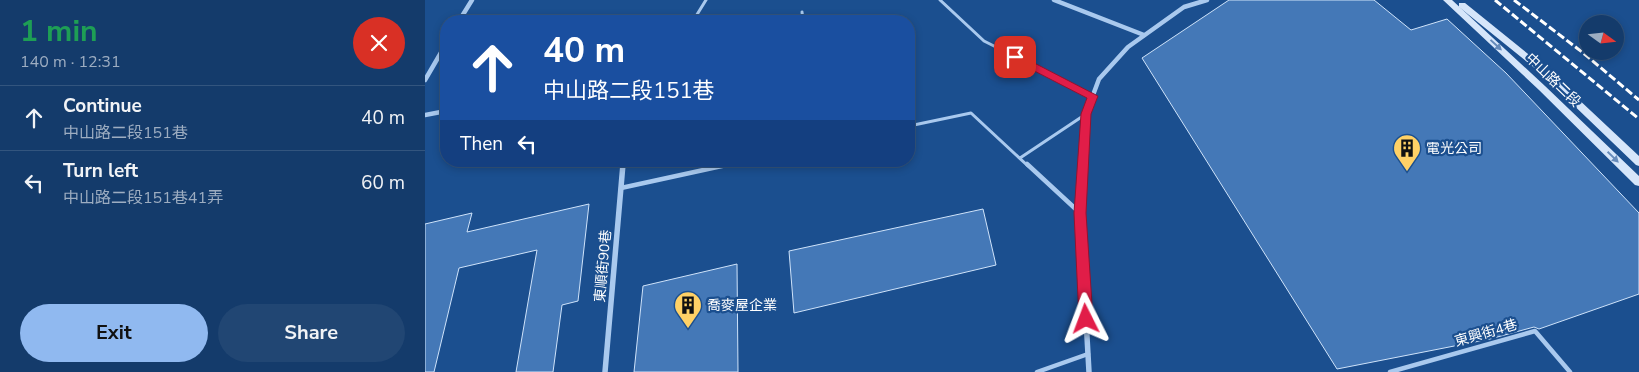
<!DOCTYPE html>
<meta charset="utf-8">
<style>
:root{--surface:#143b6b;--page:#214673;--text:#f1f3f6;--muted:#9dadc1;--line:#33557e;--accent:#90b9f0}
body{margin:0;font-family:"Nunito Sans","Noto Sans TC",sans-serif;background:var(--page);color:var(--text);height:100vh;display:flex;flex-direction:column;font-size:19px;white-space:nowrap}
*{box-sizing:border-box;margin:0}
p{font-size:16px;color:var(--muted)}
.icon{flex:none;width:28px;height:28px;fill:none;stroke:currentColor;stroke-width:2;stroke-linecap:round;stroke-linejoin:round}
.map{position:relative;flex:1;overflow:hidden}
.details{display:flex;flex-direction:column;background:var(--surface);width:425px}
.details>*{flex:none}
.hud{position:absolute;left:15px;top:15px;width:475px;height:152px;border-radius:20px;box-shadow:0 2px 8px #0003,0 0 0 1px var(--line);background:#1a4fa0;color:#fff;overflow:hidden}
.needle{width:32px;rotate:105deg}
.controls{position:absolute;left:1154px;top:15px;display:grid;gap:10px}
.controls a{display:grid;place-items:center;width:45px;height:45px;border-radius:50%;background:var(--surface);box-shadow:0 2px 8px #0003,0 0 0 1px var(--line);font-size:25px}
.pin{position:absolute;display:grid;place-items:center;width:42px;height:42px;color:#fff;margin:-21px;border-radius:10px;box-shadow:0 2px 8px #0006}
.me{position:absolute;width:55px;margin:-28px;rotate:357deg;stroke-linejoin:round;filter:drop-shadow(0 0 4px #0008)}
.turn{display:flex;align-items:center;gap:18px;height:105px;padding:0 20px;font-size:22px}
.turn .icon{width:65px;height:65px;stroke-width:2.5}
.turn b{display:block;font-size:35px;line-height:42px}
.then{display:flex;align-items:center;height:48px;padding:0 20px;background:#0003;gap:10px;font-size:19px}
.round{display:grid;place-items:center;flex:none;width:52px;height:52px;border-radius:26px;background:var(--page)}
.head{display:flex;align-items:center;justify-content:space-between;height:85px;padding:0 20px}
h1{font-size:30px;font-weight:700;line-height:38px;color:#1e9e55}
.primary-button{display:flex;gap:10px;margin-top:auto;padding:10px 20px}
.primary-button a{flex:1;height:58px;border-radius:30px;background:var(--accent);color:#111;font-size:20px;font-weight:700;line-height:58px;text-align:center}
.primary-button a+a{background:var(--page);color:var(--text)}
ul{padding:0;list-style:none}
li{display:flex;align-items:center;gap:15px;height:65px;padding:0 20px;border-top:1px solid var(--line)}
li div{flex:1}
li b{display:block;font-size:19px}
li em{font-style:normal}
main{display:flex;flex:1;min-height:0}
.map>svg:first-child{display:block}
.building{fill:#4478b7;stroke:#cfe3fa}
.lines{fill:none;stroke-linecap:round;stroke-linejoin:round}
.lane-far1{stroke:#a9c9ee;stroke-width:3}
.lane{stroke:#a9c9ee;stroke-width:4.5}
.street-far1{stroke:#a9c9ee;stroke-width:4.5}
.street{stroke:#a9c9ee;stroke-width:5.5}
.secondary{fill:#d6e6fa;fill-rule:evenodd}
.rail{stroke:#fff;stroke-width:3;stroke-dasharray:8 3;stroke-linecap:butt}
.oneway{fill:#668bba}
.route{fill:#e11d48;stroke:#92132f}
.labels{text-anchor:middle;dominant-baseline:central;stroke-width:4.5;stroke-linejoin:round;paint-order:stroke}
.street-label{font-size:14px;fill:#fff;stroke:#1b4f8f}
.poi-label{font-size:14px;fill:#fff;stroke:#1b4f8f;text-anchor:start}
</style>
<main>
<section class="details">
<div class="head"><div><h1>1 min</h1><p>140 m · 12:31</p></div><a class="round" style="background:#d93025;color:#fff"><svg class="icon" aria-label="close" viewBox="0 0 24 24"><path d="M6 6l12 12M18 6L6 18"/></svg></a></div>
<ul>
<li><svg class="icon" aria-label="ahead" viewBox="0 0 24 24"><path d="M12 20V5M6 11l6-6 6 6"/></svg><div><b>Continue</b><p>中山路二段151巷</p></div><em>40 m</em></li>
<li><svg class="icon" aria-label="left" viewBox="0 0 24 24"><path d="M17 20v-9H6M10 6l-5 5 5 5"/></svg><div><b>Turn left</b><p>中山路二段151巷41弄</p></div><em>60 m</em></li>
</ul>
<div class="primary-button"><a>Exit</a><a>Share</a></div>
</section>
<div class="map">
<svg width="1214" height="372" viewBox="0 0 1214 372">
<rect width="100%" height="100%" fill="#1b4f8f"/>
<!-- building -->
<g class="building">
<polygon points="804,0 949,0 986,30 1022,19 1081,73 1214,213 1214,294 1114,329 1109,327 1065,339 912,369 717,58"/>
<polygon points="164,204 153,301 137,305 128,372 91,372 112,250 34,268 9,372 0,372 0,224 47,213 42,232"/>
<polygon points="558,209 571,265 369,313 364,251"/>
<polygon points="312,264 313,372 209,372 218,286"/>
</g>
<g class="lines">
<!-- lane-far1 -->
<g class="lane-far1">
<polyline points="515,0 559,41 668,96"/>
<polyline points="377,12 378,21"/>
<polyline points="268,21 281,0"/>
<polyline points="484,126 546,113 603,166"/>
<polyline points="595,158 661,114"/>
<polyline points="300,166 321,161"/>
</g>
<!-- lane -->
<g class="lane">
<polyline points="602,164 655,213"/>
<polyline points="196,188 306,164"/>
<polyline points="612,372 663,354"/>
<polyline points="965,372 1110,331 1145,372"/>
</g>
<!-- street-far1 -->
<g class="street-far1">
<polyline points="629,0 719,35"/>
<polyline points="34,21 47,0"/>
<polyline points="0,80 21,44"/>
<polyline points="0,115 21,111"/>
<polyline points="198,166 198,161"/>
<polyline points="658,166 661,114 674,79 703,47 759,7 782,0"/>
</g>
<!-- street -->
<g class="street">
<polyline points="658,164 655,213 664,372"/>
<polyline points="180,372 198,164"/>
</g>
<!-- secondary -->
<g class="secondary">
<polygon points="1018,0 1027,0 1120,86 1214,176 1214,186 1210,185 1114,90"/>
<polygon points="1034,3 1040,3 1118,66 1214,156 1214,166 1211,165 1112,70 1034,7"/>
</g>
<!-- rail -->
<g class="rail">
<polyline points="1070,0 1214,119"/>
<polyline points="1089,0 1157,52 1214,100"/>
</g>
</g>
<!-- one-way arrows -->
<defs><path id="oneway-solid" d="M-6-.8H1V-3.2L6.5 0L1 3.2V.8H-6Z" transform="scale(1.25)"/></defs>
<g class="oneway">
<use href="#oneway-solid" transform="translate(1071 45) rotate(43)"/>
<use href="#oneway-solid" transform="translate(1188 157) rotate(44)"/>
</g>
<!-- route -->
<polygon class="route" points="590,53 673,96 666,114 661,213 668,319 666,323 661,325 656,323 654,319 649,213 656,114 662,98 586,59 586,54"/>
<!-- icons -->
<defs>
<g id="building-pin" transform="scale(1.4375)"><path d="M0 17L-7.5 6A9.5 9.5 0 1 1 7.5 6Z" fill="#ffd166" stroke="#1b4f8f"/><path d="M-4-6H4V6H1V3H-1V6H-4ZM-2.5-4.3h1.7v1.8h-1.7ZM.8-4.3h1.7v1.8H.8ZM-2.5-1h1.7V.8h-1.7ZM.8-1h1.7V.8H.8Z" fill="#111"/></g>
</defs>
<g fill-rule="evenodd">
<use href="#building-pin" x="982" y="148"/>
<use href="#building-pin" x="263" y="305"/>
</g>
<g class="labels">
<!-- street labels -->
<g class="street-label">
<text transform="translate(1128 80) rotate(44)">中山路二段</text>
<text transform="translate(178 266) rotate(-85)">東順街90巷</text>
<text transform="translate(1061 333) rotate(-16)">東興街4巷</text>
</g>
<!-- poi labels -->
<g class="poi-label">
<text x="1001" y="148">電光公司</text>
<text x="282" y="305">喬麥屋企業</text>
</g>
</g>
</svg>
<div class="controls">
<a><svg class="needle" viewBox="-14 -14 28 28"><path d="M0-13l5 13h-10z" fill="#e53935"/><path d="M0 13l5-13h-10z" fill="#9dadc1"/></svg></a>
</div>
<div class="pin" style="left:590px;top:57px;background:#d93025"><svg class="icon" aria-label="arrive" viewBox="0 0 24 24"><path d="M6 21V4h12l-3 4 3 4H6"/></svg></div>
<svg class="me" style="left:661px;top:319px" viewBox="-20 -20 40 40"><path d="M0-17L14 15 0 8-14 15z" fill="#e11d48" stroke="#fff" stroke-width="4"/></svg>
<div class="hud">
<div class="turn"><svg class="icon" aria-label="ahead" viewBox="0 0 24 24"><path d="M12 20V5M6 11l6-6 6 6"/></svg><div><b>40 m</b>中山路二段151巷</div></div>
<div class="then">Then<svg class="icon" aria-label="left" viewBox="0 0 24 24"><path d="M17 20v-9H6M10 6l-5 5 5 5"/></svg></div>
</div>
</div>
</main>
